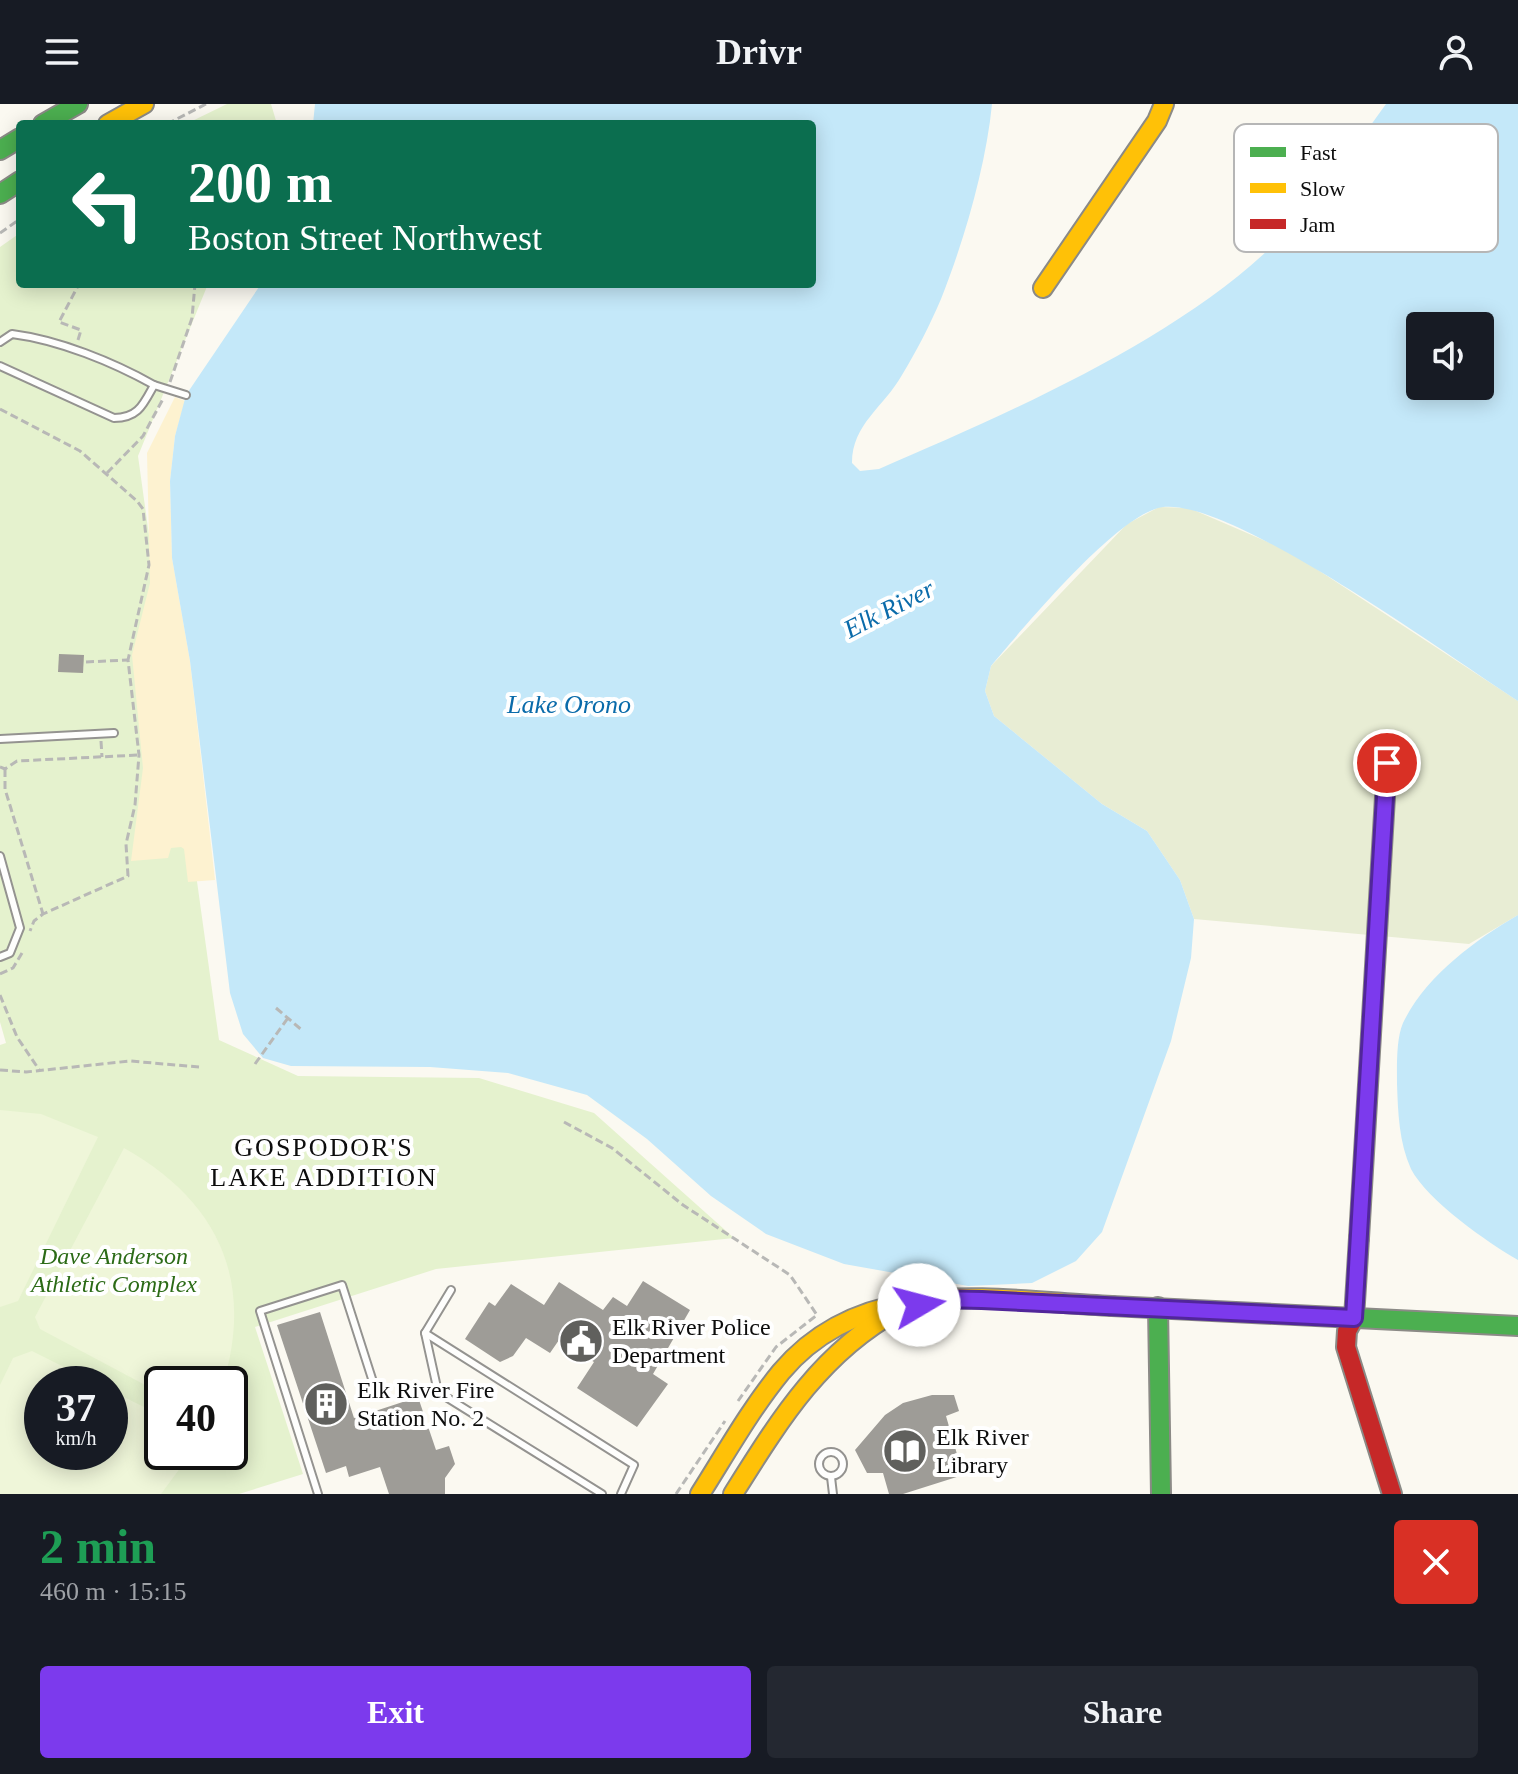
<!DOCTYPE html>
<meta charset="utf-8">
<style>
:root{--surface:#171b24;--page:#242831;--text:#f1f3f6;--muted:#9ea1a6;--accent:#7c3aed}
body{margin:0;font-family:"Times New Roman",serif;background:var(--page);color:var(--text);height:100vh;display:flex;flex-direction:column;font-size:30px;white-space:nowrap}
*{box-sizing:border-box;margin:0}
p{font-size:26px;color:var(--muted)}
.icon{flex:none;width:44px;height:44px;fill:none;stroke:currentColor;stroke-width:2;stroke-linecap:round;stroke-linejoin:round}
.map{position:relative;height:1390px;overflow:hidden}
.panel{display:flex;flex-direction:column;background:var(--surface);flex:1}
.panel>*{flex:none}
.top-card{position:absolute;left:16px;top:16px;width:800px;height:168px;border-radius:8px;box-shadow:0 4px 20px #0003;background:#0b6e4f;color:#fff;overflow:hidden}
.controls{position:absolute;left:1406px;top:208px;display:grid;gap:16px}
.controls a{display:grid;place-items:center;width:88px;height:88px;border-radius:8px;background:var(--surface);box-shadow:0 4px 20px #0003;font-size:40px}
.speed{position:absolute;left:24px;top:1262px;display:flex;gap:16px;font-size:40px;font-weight:700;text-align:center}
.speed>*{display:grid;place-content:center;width:104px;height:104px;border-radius:50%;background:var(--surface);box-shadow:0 4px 20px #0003;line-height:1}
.speed small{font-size:20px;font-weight:400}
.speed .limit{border:4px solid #111;border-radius:12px;background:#fff;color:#111}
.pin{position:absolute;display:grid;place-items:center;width:68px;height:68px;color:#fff;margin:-34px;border:4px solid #fff;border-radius:50%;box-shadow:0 2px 8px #0007}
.me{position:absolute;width:88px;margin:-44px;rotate:82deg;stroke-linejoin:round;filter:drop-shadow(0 0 6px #0008)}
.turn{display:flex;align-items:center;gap:28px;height:168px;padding:0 40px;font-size:36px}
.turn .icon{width:104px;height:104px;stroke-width:2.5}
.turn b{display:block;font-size:56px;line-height:68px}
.round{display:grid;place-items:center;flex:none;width:84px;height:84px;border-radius:8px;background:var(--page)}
.overview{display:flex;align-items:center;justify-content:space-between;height:136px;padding:0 40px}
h1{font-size:48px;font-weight:700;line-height:60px;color:#1e9e55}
.button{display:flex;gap:16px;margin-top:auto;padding:16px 40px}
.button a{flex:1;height:92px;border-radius:8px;background:var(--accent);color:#fff;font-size:32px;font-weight:700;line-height:92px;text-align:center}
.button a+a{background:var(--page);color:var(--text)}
header{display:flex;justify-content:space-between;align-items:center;height:104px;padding:0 40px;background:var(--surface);font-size:36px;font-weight:700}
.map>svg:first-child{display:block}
.green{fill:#e5f2ce;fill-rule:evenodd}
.sand{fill:#fdf2d0}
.cemetery{fill:#e8edd4}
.pitch{fill:#eff6d9}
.water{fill:#c4e8f9;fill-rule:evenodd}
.building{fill:#9e9c97}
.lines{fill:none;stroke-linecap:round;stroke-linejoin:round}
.lane-casing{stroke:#949390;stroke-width:10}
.fast-casing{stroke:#8b8a86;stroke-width:22}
.slow-casing{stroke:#8b8a86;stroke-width:22}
.jam-casing{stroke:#8b8a86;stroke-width:22}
.path{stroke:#b8b8b6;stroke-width:3;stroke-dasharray:8 4;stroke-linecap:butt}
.lane{stroke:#fefefd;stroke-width:6}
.fast{stroke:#4caf50;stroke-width:18}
.slow{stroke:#ffc107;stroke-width:18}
.jam{stroke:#c62828;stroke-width:18}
.route-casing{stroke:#51269a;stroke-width:20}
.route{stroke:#7c3aed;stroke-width:14}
.labels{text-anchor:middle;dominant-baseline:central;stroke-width:8;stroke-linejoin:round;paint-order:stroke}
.park-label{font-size:24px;font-style:italic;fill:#2c6b17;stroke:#fff}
.poi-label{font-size:24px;fill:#0d0d0d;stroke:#fff;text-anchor:start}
.water-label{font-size:26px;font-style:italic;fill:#0a6baa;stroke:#fff}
.neighbourhood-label{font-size:26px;letter-spacing:2px;fill:#0d0d0d;stroke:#fff}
.key{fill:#fff;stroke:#b6b6b6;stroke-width:2}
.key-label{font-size:22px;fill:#0d0d0d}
</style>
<header><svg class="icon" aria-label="menu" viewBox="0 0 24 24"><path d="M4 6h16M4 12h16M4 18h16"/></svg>Drivr<svg class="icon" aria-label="person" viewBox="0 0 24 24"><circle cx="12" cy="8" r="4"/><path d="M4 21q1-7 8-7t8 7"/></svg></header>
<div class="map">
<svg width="1518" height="1390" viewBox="0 0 1518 1390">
<rect width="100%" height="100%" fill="#fbf9f1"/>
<!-- green -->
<g class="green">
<polygon points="227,0 271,0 277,20 186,20"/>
<path d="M20 129V180H208L138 352 219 936 298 972 479 974 594 1009 734 1134 436 1165 255 1223 303 1370 239 1390H0V941L6 939 0 918V143ZM42 1280H110V1348H42ZM162 1280H230V1348H162Z"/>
</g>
<!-- sand -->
<polygon class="sand" points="175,293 185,297 175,332 170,377 172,454 190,557 215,776 188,778 184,745 181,743 171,744 168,754 131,757 143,664 132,551 150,479 147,349"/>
<!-- cemetery -->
<polygon class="cemetery" points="1159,403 1189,404 1289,447 1518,597 1518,811 1469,840 1194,815 1180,776 1147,727 1102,700 994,612 985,587 991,562 1127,420"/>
<!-- pitch -->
<g class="pitch">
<polygon points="0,1006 41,1010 98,1033 18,1197 0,1203"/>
<path d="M124 1044C217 1096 255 1175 223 1280H162V1290L40 1225 35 1213Z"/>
<polygon points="32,1247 98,1280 42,1280 42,1348 110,1348 110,1286 162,1312 162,1348 192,1348 161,1390 0,1390 0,1281 13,1254"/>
</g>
<!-- water -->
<g class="water">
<path d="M315 0H992C986 62 964 137 941 195 930 221 916 248 902 271 884 303 852 320 852 359L860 367 879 365C1004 311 1168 240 1268 146 1313 103 1350 50 1386 0H1518V597C1455 557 1222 386 1158 404 1112 417 1024 523 991 562L985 587 994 612 1102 700 1147 727 1180 776 1194 815 1191 854 1171 937 1102 1128 1076 1157 1032 1179 968 1182 844 1160 766 1130 711 1092 647 1035 587 991 508 969 430 963 291 962 263 954 243 930 230 889 190 557 172 454 170 377 175 332 186 291 261 180H812V20H313ZM1420 222H1480V282H1420Z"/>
<path d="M1518 811V1156C1488 1139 1427 1096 1411 1065 1399 1038 1398 1009 1397 980 1397 963 1396 935 1403 919 1425 873 1475 836 1518 811Z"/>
</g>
<!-- building -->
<g class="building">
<polygon points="59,550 84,551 83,569 58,568"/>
<polygon points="643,1177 690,1206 653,1270 668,1280 637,1323 577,1284 594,1258 559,1236 550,1249 526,1234 513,1252 500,1258 465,1235 489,1198 495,1202 511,1180 544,1201 559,1178 603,1206 613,1193 627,1202"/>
<polygon points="320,1208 354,1314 418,1293 436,1346 449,1342 455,1360 445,1374 445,1390 389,1390 380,1363 349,1373 346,1362 326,1369 277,1221"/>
<polygon points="932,1291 954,1291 959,1307 946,1312 963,1371 903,1390 889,1390 883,1369 867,1369 855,1346 885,1311 903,1299"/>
</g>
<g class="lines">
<!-- lane casing -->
<g class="lane-casing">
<g id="lane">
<path d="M0 238 12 230C59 236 113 258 154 281 143 301 138 314 114 314L0 262"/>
<polyline points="154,281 186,291"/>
<polyline points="0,635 114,629"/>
<polyline points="0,752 20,824 10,849 0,853"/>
<polyline points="451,1186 425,1229 438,1288 602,1390"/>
<polyline points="425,1229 634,1361 621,1390"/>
<circle cx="831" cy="1360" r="12"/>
<polyline points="831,1373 833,1390"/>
<polyline points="318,1390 260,1207 342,1181 374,1281"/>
</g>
</g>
<!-- fast casing -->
<g class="fast-casing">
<g id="fast">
<polyline points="43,20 78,0"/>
<polyline points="0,46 20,34"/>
<polyline points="0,90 20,77"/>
<polyline points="1112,1202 1518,1222"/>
<polyline points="1158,1203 1161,1390"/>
</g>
</g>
<!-- slow casing -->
<g class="slow-casing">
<g id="slow">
<polyline points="108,20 144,0"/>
<polyline points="1043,184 1157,17 1164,0"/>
<polyline points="1359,1134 1387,659"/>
<path d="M700 1390C726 1349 750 1306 781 1268 865 1168 997 1197 1112 1202"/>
<path d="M733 1390C779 1317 820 1249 898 1206"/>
</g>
</g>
<!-- jam casing -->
<g class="jam-casing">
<polyline id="jam" points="1359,1134 1354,1214 1347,1227 1346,1243 1392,1390"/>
</g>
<!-- path -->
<g class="path">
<polyline points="167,20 206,0"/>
<polyline points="0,129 20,115"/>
<polyline points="78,236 81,226 59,218 79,180"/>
<polyline points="170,278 192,214 195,180"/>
<polyline points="0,305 80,347 137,397 143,405 149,461 128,556 139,651 135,701 126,740 128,772 43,810 34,817 30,827"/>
<polyline points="107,369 143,332 164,293"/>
<polyline points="86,558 128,556"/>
<polyline points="101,637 102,653"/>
<polyline points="0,663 5,665 17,657 139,651"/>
<polyline points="5,665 5,685 43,810"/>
<polyline points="0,870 13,864 22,849"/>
<polyline points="0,891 17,933 40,967"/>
<polyline points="276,904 303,927"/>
<polyline points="255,960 288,914"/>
<polyline points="0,966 26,968 130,957 199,963"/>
<polyline points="564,1018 612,1044 683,1101 790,1171 817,1211 776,1243 738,1297"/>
<polyline points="676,1390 725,1317"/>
</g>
<!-- lane -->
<use href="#lane" class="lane"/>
<!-- fast -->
<use href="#fast" class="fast"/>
<!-- slow -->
<use href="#slow" class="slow"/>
<!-- jam -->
<use href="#jam" class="jam"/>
</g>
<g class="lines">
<!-- route casing -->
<g class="route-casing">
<polyline id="route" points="919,1201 939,1195 982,1196 1354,1214 1387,659"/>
</g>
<!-- route -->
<use href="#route" class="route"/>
</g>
<!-- icons -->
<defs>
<g id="civic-disc" transform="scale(2.3)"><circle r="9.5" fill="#60605d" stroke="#fff"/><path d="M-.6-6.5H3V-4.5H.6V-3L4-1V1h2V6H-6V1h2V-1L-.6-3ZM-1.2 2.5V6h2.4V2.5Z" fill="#fff"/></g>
<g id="building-disc" transform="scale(2.3)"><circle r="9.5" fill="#60605d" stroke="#fff"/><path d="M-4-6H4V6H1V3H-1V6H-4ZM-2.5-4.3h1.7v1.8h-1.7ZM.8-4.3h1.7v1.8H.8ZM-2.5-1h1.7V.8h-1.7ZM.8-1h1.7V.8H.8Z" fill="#fff"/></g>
<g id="library-disc" transform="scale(2.3)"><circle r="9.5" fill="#60605d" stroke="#fff"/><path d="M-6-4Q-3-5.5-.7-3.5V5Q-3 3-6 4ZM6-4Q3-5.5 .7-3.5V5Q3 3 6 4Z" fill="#fff"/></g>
</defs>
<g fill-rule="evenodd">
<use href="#civic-disc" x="581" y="1237"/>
<use href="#building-disc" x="326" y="1300"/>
<use href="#library-disc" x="905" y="1347"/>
</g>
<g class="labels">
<!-- park labels -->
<g class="park-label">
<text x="114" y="1152">Dave Anderson<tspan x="114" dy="28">Athletic Complex</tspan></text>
</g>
<!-- poi labels -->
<g class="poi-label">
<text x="612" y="1223">Elk River Police<tspan x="612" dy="28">Department</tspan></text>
<text x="357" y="1286">Elk River Fire<tspan x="357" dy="28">Station No. 2</tspan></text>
<text x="936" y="1333">Elk River<tspan x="936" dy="28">Library</tspan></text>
</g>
<!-- water labels -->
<g class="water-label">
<text transform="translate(889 505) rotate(-27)">Elk River</text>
<text x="569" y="600">Lake Orono</text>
</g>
<!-- neighbourhood labels -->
<g class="neighbourhood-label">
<text x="324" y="1043">GOSPODOR'S<tspan x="324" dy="30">LAKE ADDITION</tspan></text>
</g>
</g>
<!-- legend -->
<rect x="1234" y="20" width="264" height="128" rx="12" class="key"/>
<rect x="1250" y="43" width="36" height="10" fill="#4caf50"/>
<rect x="1250" y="79" width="36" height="10" fill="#ffc107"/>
<rect x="1250" y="115" width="36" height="10" fill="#c62828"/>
<g class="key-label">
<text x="1300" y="56">Fast</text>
<text x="1300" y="92">Slow</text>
<text x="1300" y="128">Jam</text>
</g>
</svg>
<div class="controls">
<a><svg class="icon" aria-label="sound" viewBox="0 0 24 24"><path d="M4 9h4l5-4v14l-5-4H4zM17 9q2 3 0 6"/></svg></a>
</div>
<div class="speed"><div>37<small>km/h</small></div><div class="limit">40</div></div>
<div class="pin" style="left:1387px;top:659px;background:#d93025"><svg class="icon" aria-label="arrive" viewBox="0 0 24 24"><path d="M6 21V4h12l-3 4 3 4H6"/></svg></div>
<svg class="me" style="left:919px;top:1201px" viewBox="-20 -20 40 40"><circle r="19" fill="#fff"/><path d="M0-13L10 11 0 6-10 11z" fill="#7c3aed"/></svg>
<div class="top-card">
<div class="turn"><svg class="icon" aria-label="left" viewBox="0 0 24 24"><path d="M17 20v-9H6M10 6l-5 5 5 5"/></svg><div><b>200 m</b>Boston Street Northwest</div></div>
</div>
</div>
<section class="panel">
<div class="overview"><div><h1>2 min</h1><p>460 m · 15:15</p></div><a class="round" style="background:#d93025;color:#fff"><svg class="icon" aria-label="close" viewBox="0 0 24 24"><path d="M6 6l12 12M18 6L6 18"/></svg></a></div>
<div class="button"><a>Exit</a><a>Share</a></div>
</section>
